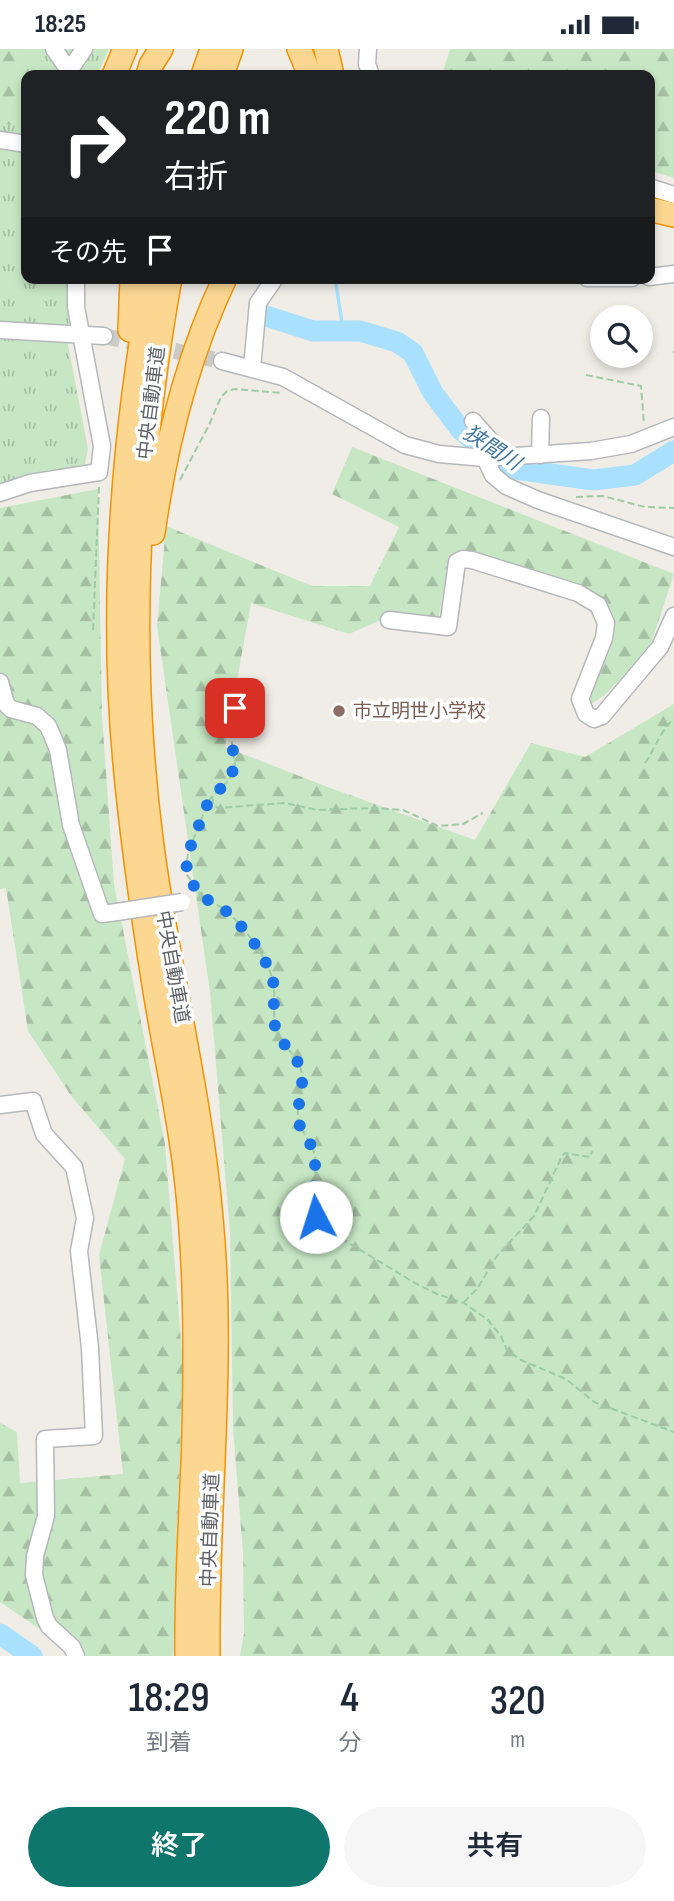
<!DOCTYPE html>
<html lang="ja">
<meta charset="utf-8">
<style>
:root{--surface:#fff;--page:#f6f6f7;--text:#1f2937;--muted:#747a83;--accent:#0f766e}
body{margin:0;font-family:"Sofia Sans Condensed","Noto Sans JP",sans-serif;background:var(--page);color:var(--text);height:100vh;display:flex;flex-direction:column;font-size:26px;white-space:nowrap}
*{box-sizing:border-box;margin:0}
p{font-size:23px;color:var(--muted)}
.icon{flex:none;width:38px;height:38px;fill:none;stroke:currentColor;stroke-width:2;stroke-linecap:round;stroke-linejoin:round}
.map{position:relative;height:1607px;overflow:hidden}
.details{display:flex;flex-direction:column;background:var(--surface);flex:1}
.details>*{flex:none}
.guide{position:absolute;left:21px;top:21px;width:634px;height:214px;border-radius:14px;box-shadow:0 4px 10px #0003;background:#202124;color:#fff;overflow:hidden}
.tools{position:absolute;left:590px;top:256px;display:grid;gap:14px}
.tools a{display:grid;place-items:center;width:63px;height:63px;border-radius:50%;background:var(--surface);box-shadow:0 4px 10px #0003;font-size:35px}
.pin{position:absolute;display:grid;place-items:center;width:60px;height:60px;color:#fff;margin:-30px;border-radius:14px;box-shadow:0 4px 10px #0006}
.me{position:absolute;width:77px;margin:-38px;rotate:355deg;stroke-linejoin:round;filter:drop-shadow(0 0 5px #0008)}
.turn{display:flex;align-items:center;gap:24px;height:147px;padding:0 28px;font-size:32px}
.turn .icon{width:91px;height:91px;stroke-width:2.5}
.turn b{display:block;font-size:49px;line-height:60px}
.then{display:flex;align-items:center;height:66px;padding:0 28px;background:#0003;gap:14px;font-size:26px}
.eta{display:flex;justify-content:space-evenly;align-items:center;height:119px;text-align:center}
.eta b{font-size:42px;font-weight:600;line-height:49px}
.primary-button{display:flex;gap:14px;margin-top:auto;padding:14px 28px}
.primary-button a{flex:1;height:80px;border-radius:42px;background:var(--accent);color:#fff;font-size:28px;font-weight:600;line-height:80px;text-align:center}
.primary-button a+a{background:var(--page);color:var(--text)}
.status{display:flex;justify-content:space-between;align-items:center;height:49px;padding:0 35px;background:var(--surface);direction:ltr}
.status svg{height:19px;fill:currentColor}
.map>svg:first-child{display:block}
.grass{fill:url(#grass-tufts)}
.forest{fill:url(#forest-firs)}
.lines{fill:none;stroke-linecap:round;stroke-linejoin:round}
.stream{stroke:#a9e0fd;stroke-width:3.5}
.river{stroke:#a9e0fd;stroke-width:21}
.minor-tunnel{stroke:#cccac7;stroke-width:16;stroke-dasharray:16 8;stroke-linecap:butt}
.minor-casing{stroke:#b4b7bb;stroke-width:19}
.highway-casing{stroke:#f29205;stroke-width:26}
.path{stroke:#9ecaa6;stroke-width:2;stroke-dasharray:7 3.5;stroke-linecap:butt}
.minor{stroke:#fff;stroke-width:16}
.highway{stroke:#fbd792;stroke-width:23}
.minor-bridge-casing{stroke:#b4b7bb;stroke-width:19;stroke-linecap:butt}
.minor-bridge{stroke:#fff;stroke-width:16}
.route{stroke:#1a73e8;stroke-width:12;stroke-dasharray:0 21.6}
.education-dot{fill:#8d6e63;stroke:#fff;stroke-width:2.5}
.labels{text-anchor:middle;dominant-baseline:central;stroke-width:7;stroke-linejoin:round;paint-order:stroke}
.street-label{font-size:19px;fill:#5e6266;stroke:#fff}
.education-label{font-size:19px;fill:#785e54;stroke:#fff;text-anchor:start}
.water-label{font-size:21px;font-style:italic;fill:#3f779f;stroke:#fff}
</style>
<div class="status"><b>18:25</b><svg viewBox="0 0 49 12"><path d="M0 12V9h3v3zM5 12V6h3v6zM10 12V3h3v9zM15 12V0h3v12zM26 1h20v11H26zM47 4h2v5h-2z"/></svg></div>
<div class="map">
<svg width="674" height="1607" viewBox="0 0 674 1607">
<defs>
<pattern id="grass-tufts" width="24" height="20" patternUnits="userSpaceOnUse" patternTransform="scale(1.75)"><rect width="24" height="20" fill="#c7e7c4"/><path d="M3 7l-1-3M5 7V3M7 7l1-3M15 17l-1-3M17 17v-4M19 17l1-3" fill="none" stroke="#a5bfa3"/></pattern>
<pattern id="forest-firs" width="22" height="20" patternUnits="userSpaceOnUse" patternTransform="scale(1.75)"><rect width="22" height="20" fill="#c7e7c4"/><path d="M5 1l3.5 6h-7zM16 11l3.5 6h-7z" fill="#a5bfa3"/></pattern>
</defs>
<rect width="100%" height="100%" fill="#f0ede7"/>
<!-- grass -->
<g class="grass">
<polygon points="0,0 109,0 97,26 26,26"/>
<polygon points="0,36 26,40 26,229 70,229 68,296 88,400 84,420 0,438"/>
</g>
<!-- forest -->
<g class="forest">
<polygon points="0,0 30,0 56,25 26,26 26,78 0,74"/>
<polygon points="450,0 674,0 674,129 649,121 649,26 442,26"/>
<polygon points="352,398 674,525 649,601 605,646 586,658 611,598 599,560 450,509 436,581 381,571 349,585 251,554 225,698 325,737 475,791 531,694 585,708 674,655 674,1607 240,1607 244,1584 243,1504 233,1379 230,1183 210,943 157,577 166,477 312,537 370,537 399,478 332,445"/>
<polygon points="98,440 102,667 114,835 165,1095 183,1317 173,1607 79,1607 0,1553 0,1374 17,1383 20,1434 123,1425 99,1206 125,1110 72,1048 28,982 6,839 0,840 0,459"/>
</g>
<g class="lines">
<!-- stream -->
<polyline class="stream" points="335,229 343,280"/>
<!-- river -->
<g class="river">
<polyline points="266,267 313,282 360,282 397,293 413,304 433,344 460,380 474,392 516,420 593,431 635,426 674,402"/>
<polyline points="0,1585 32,1607"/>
</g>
<!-- minor-tunnel -->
<polyline class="minor-tunnel" points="104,287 222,312"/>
<!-- minor casing -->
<g class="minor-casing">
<g id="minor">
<polyline points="54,0 72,26"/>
<polyline points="368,0 367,15 371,26"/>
<polyline points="69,22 84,0"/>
<polyline points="0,91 26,95"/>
<polyline points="649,138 674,146"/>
<polyline points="649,228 674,225"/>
<polyline points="587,229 632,229"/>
<polyline points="0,281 104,287"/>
<polyline points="222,312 283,328 405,396 439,405 485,409 591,402 631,395 674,378"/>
<polyline points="252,319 258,254 275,229"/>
<polyline points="473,372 505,408"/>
<polyline points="540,406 541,369"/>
<polyline points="485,409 493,426 506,437 538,451 674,498"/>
<polyline points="0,444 30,434 99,423 102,397 76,258 76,229"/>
<polyline points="389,571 448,578 457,513 463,510 472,511 578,544 598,556 606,574 604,589 580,650 586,665 594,670 602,667 660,598 674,567"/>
<polyline points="0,633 6,655 11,660 37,667 48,677 52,686 58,701 71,776 102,865 117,863"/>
<polyline points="0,1056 33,1052 44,1085 74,1118 85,1169 79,1202 90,1299 94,1387 45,1390 46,1467 35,1507 34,1526 45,1569 49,1577 72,1598 76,1607"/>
</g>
</g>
<!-- highway casing -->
<g class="highway-casing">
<g id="highway">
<polyline points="299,0 310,26"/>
<polyline points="326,0 332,26"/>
<polyline points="114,26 125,0"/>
<polyline points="148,26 151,16 161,0"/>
<polyline points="203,26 212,0"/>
<polyline points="222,26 231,0"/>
<polyline points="649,160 674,166"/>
<path d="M152 229C123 388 110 553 125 714 132 790 143 867 155 942 165 1004 179 1065 186 1127 196 1212 196 1300 194 1384 192 1459 186 1533 187 1607"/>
<path d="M170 229C136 417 127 601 151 790 167 917 200 1041 211 1169 225 1315 206 1461 208 1607"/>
<polyline points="130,281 132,229"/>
<path d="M153 484C165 398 187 309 225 229"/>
</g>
</g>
<!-- path -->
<g class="path">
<polyline points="673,303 674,303"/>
<polyline points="586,326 641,337 644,375"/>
<polyline points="180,431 209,376 221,348 227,342 235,340 281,344"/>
<polyline points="576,448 603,447 645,458 674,459"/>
<polyline points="93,581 99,438"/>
<path d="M645 714C655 700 661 680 674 670"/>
<polyline points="212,748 214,757 218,759 284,754 318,761 373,759 403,761 438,777 463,775 483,764"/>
<polyline points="202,849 186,824 188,804 209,751 229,731 235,716 230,681 235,659"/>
<path d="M197 851C226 846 267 906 273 932 276 947 272 964 276 980 281 997 300 1007 302 1026 303 1041 295 1060 299 1073 303 1085 313 1096 315 1107 319 1138 301 1149 324 1179L415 1234 437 1245 464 1254 488 1271 501 1287 507 1301 521 1311 566 1330 594 1353 674 1383"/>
<polyline points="464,1253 477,1240 497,1207 534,1167 562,1107 565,1104 590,1108 592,1102"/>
</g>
<!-- minor -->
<use href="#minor" class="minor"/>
<!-- highway -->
<use href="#highway" class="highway"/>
<!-- minor-bridge casing -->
<g class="minor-bridge-casing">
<polyline id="minor-bridge" points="117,863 182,853"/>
</g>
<!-- minor-bridge -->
<use href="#minor-bridge" class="minor-bridge"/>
</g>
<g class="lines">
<!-- route -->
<path class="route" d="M235 659 230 681 235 716 229 731 209 751 188 804 186 824 202 850C228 851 268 908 273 932 276 948 271 965 276 981 281 996 297 1005 301 1022 305 1038 297 1054 298 1070 300 1084 314 1095 315 1109 316 1132 309 1144 316 1168"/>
</g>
<!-- markers -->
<circle class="education-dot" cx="339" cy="662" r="7"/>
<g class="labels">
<!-- street labels -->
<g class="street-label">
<text transform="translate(152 354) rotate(-83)">中央自動車道</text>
<text transform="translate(172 918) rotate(80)">中央自動車道</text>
<text transform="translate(211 1481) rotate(-88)">中央自動車道</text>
</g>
<!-- education labels -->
<g class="education-label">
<text x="353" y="662">市立明世小学校</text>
</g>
<!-- water labels -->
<g class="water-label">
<text transform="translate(492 399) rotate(33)">狭間川</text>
</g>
</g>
</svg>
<div class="tools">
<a><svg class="icon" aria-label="search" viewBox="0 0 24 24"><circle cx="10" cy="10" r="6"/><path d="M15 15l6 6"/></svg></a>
</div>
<div class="pin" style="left:235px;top:659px;background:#d93025"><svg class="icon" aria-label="arrive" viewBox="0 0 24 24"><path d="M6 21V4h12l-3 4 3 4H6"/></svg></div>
<svg class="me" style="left:316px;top:1168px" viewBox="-20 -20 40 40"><circle r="19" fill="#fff"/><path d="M0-13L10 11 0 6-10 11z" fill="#1a73e8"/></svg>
<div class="guide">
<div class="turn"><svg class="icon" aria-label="right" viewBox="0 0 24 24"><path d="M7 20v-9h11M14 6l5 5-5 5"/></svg><div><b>220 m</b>右折</div></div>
<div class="then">その先<svg class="icon" aria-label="arrive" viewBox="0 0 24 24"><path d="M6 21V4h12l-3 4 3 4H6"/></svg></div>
</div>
</div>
<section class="details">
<div class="eta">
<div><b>18:29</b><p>到着</p></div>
<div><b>4</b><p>分</p></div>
<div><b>320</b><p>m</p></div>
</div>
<div class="primary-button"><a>終了</a><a>共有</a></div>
</section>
